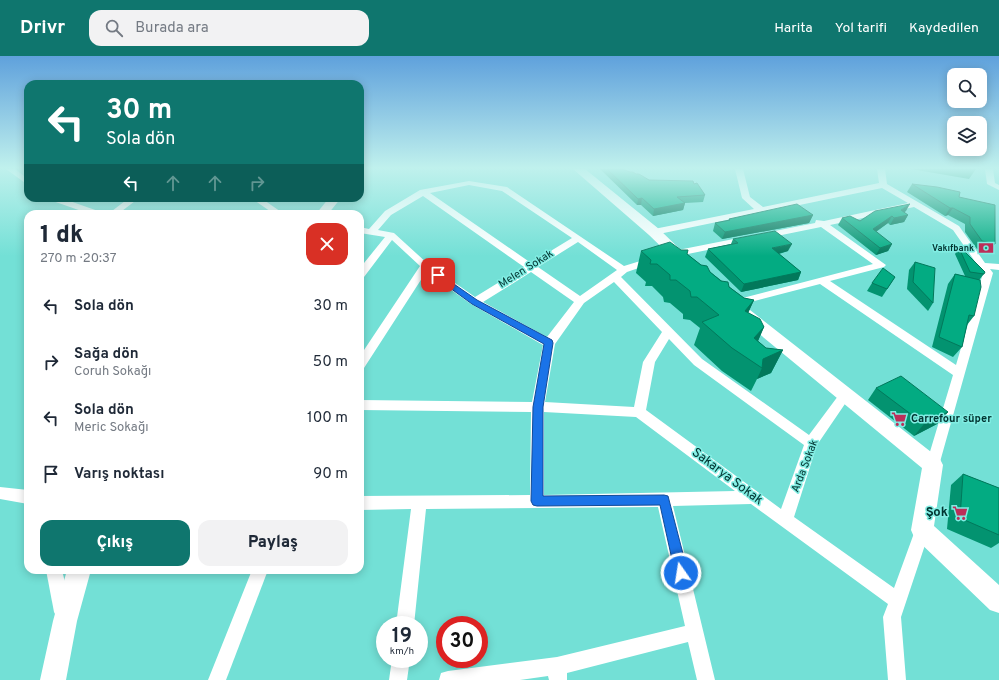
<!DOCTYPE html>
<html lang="tr">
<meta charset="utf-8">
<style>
:root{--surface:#fff;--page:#f2f2f3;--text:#1f2937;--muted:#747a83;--accent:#0f766e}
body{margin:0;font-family:Overpass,sans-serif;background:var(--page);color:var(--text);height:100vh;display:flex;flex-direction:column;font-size:15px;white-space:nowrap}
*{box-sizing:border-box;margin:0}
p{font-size:13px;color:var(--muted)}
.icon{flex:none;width:22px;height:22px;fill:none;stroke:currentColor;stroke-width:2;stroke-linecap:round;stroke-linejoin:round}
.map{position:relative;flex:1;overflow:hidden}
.panel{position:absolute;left:24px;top:154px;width:340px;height:364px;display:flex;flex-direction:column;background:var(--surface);border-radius:12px;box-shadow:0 2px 10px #0003}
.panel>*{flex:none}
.top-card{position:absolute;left:24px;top:24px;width:340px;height:122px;border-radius:12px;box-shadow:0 2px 10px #0003;background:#0f766e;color:#fff;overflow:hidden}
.tools{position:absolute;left:947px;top:12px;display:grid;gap:8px}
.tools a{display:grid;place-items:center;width:40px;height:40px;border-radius:8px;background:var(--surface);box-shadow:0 2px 10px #0003;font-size:20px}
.speed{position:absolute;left:376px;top:560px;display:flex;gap:8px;font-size:20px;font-weight:700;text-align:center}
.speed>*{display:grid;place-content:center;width:52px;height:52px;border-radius:50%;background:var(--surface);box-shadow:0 2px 10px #0003;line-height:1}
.speed small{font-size:10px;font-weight:400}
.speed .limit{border:6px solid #d22;background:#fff;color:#111}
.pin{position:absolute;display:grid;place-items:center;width:34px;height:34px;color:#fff;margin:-17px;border-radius:8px;box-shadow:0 2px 6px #0006}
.me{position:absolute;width:44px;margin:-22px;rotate:347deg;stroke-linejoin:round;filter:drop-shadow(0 0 3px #0008)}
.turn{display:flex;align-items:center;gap:14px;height:84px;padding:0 16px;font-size:18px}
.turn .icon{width:52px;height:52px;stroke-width:2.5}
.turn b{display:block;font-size:28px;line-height:34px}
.lanes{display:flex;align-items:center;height:38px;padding:0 16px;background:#0003;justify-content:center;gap:20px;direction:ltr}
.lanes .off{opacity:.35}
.round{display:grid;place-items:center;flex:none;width:42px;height:42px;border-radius:12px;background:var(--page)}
.head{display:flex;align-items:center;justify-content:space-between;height:68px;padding:0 16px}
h1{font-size:24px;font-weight:800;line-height:30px}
.primary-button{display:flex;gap:8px;margin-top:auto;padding:8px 16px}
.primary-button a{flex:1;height:46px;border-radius:12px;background:var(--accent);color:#fff;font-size:16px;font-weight:800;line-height:46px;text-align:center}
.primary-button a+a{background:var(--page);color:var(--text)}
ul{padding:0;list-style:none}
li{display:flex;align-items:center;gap:12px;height:56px;padding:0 16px}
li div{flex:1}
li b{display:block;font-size:15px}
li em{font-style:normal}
header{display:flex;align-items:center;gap:24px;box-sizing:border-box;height:56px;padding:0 20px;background:var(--accent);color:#fff}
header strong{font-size:19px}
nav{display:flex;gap:22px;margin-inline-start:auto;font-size:14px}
.search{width:280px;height:36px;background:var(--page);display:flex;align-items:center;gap:10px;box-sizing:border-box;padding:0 14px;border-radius:12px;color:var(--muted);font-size:15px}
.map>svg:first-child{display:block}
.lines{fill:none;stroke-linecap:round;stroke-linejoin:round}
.street{fill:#fff;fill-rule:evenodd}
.secondary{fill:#fff;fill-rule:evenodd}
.wall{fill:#039370}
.shaded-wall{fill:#02785b}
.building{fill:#03ab82;stroke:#02785b}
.route{fill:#1a73e8;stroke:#114b97}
.labels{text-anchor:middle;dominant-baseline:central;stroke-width:3;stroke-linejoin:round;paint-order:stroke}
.far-poi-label{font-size:9px;font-weight:bold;fill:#003330;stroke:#81ede3;text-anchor:end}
.street-label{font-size:11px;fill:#003330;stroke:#81ede3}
.poi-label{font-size:11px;font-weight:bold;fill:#003330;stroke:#81ede3;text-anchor:start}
.near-street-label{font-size:13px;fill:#003330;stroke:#81ede3}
.near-poi-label{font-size:13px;font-weight:bold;fill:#003330;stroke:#81ede3;text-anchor:end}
</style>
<header>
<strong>Drivr</strong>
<div class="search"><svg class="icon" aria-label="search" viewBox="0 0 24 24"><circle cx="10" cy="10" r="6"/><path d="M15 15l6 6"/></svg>Burada ara</div>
<nav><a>Harita</a><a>Yol tarifi</a><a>Kaydedilen</a></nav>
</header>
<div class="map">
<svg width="999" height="624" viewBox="0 0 999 624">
<rect width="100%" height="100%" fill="#73e0d6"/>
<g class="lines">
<!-- street -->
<g class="street">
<polygon points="6,113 15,113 28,123 28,129"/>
<path d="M735 113H743L750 141 763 151 879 127 877 113H885L887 128 959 170 985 207 999 208V214L990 213 993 217 938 413 933 415 928 413 926 409 953 319 820 228 735 250 730 247 731 245 873 208 821 171 673 201 668 198 673 195 815 167 816 164 824 165 908 147 882 132 654 179 651 178 649 176 654 173 754 153 742 142ZM914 151 953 174 983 217 956 309 830 225 884 211 886 209 830 169Z"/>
<polygon points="985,113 993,113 995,127 999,129 999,134 987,128"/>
<path d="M469 125 507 131 624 210 650 202H656L658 204 656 206 627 216 621 221 702 303 809 379 841 336 845 334 849 336 851 339 849 342 817 389 794 461 894 532 917 469 922 467 927 469 930 474 901 561 906 624H888L883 561 888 548 751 448 673 450 715 624H697L688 586 567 617V624H549L548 620 520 624H439L441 617 448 615 557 601 685 570 658 451 426 453 414 569H396L411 453 360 454V440L530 439 531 356 360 354V344L532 346 543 289 471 248 426 216 364 312 360 313V300L420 210 392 184 364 221 360 222V212L385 181 360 177V171L369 173 385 155 420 134ZM469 129 502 135 572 182 531 207 430 137ZM423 140 524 211 475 241 428 208 394 177 378 174 391 159ZM578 186 617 214 580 240 538 211ZM531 216 574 246 547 281 483 246ZM614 226 662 276 643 306 634 351 545 346 555 288 584 247ZM669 283 694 309 804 389 781 453 646 354 655 306ZM544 356 636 361 735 435 544 439Z"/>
<polygon points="49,142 61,142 101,156 102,158 90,158 50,144"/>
<polygon points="129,142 139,142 118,158 108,158"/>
<polygon points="251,142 261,142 284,158 274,158"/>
<polygon points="0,431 28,434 28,448 0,443"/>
<polygon points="46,514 62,514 72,556 69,562 63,565 57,562 54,556"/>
<polygon points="252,514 268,514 226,624 208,624"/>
<polygon points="392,603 410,603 407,624 389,624"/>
</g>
<!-- secondary -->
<g class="secondary">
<polygon points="573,113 585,113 659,173 687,200 689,203 687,206 682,207 677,206 649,179"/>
<polygon points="329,142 341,142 328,158 316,158"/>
<polygon points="745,253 750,254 940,403 943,409 934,470 999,529 999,557 990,554 914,481 911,474 922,412 740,262 737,258 740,254"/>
<polygon points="67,514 91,514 77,565 66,624 40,624 53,565"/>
</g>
</g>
<!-- wall -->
<g class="wall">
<polygon points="600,113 622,113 649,124 694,128 705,139 703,146 685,147 683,154 653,160 641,149 637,149"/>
<polygon points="911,113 976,113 969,123"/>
<polygon points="912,128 959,141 995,188 989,196 977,193 965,176 965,168 948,159 945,160 907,136"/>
<polygon points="906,155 904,156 908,159 904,166 890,169 888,167 876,176 892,188 888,195 876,199 838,169 842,162 860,165"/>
<polygon points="813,159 809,167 722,183 713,175 715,167 728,165 729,163"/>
<polygon points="733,183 788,195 779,198 801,216 798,224 741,236 705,201 708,193 731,188"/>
<polygon points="959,192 984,218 979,224 974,260 967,269 962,291 953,301 932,291 948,228 955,218 965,220 955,198"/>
<polygon points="641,195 687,198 744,242 754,244 748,257 764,271 758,285 766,292 783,294 771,317 757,323 751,335 722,315 694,289 700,272 690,264 683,263 683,258 670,247 664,246 663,241 652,230 645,230 646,226 636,217"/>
<polygon points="915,206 933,247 928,255 907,233 909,214"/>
<polygon points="895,221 882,241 867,235 872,227"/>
<polygon points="876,332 948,356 937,368 914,380 868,344"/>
<polygon points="963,418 999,432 999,487 991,492 947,473 951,429"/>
</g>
<!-- shaded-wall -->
<g class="shaded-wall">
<polygon points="642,142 641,149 637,149 638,143"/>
<polygon points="685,147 683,154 653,160 654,153"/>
<polygon points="910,148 906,155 897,161 908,159 904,166 890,169 894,162 901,154"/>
<polygon points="950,152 953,152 948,159 945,160"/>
<polygon points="813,159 809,167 722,183 725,176"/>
<polygon points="892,160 888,167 869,180 873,173"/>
<polygon points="792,188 788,195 769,200 772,192"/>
<polygon points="892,188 888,195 876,199 880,192"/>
<polygon points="801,216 798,224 741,236 744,228"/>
<polygon points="754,244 744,266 745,255"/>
<polygon points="764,271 754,294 754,282"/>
<polygon points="783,294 771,317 757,323 762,312 763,303"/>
<polygon points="948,356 937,368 914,380 924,368"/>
</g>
<!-- building -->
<g class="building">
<polygon points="607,113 622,113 630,116 633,116 636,118 639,118 649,124 693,125 694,128 697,127 705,139 677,141 685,147 654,153 642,142 638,143"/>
<polygon points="912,128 937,131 960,136 959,141 995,149 995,188 982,185 970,168 970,161 953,152 950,152"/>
<polygon points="797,148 813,159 725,176 715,167 730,164 729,163"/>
<polygon points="910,148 901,154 908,159 894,162 892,160 873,173 892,188 880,192 842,162 850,160 860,165 875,155"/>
<polygon points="775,175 792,188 772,192 801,216 744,228 708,193 738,187 733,183"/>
<polygon points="670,186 681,194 688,194 687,198 701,209 707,210 710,216 721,225 728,226 729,231 744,242 754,244 745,255 760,263 764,271 754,282 766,292 783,294 763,303 762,312 732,292 702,266 719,259 697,241 691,241 690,235 676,224 670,224 670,219 657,208 650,208 651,204 641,195"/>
<polygon points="960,191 985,216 984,218 970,216 959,192"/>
<polygon points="915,206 935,212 933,247 913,226"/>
<polygon points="883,212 895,221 887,233 872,227"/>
<polygon points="955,218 980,224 981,231 974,260 969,259 962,291 939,281"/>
<polygon points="901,320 948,356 924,368 876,332"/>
<polygon points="963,418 999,432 999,479 960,462"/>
</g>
<!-- sky -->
<linearGradient id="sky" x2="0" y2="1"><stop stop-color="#5fa1dc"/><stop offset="0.56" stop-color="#c0f1ed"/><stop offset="1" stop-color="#c0f1ed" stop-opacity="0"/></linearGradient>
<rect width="999" height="200" fill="url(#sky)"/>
<!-- route -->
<polygon class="route" points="438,217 477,244 552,284 553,287 543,351 543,440 664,439 668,440 688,517 686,521 681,523 677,521 675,517 660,449 537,450 533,449 531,445 533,351 544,288 472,248 435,221 434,219"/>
<!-- icons -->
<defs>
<g id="bank-bare" transform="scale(1.2)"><path d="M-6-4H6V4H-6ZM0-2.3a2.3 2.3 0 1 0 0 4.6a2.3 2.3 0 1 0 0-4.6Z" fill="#bc2e59" stroke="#81ede3" stroke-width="2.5" paint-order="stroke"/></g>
<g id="supermarket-bare" transform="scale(1.2)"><path d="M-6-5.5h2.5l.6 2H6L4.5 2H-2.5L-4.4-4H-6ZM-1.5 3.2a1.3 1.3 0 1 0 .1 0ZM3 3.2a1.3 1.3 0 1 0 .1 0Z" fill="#bc2e59" stroke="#81ede3" stroke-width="2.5" paint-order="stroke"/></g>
</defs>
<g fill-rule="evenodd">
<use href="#bank-bare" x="986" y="192"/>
<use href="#supermarket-bare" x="899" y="363"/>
<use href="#supermarket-bare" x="960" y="457"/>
</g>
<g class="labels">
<!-- far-poi labels -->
<g class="far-poi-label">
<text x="974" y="192">Vakıfbank</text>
</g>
<!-- street labels -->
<g class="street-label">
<text transform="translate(526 213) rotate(-32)">Melen Sokak</text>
<text transform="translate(805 410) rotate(-69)">Arda Sokak</text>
</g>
<!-- poi labels -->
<g class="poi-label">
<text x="911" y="363">Carrefour süper</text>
</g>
<!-- near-street labels -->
<g class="near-street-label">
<text transform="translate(727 421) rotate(37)">Sakarya Sokak</text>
</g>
<!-- near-poi labels -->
<g class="near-poi-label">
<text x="948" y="457">Şok</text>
</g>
</g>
</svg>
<div class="tools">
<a><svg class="icon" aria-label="search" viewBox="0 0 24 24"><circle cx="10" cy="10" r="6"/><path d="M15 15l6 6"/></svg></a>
<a><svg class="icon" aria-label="layers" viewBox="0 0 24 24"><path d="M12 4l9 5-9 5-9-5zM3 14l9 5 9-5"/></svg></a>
</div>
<div class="speed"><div>19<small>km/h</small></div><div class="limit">30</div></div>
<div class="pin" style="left:438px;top:219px;background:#d93025"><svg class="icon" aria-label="arrive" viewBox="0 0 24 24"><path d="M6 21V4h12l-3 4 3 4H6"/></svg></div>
<svg class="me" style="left:681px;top:517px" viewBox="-20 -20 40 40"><circle r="17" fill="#1a73e8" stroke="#fff" stroke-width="3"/><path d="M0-11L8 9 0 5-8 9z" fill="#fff"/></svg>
<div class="top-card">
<div class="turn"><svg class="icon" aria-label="left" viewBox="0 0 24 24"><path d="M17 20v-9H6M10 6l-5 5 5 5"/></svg><div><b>30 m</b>Sola dön</div></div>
<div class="lanes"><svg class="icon" aria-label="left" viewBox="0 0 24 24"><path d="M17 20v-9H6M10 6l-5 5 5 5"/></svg><svg class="icon off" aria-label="ahead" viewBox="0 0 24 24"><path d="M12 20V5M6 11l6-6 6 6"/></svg><svg class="icon off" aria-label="ahead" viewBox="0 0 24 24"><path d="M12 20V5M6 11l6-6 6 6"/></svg><svg class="icon off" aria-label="right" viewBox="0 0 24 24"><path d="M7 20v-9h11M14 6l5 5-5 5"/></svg></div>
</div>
<section class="panel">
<div class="head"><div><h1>1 dk</h1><p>270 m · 20:37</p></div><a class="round" style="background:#d93025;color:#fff"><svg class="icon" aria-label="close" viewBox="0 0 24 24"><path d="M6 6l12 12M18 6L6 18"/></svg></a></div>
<ul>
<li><svg class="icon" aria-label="left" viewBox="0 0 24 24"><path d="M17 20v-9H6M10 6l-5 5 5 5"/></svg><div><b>Sola dön</b></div><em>30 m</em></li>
<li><svg class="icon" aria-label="right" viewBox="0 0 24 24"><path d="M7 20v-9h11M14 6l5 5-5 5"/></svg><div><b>Sağa dön</b><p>Coruh Sokağı</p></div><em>50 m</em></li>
<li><svg class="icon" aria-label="left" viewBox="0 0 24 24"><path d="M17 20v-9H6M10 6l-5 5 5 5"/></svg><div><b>Sola dön</b><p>Meric Sokağı</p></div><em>100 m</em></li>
<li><svg class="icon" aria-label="arrive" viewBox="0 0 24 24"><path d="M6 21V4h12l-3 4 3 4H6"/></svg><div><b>Varış noktası</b></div><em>90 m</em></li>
</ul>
<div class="primary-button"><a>Çıkış</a><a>Paylaş</a></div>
</section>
</div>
